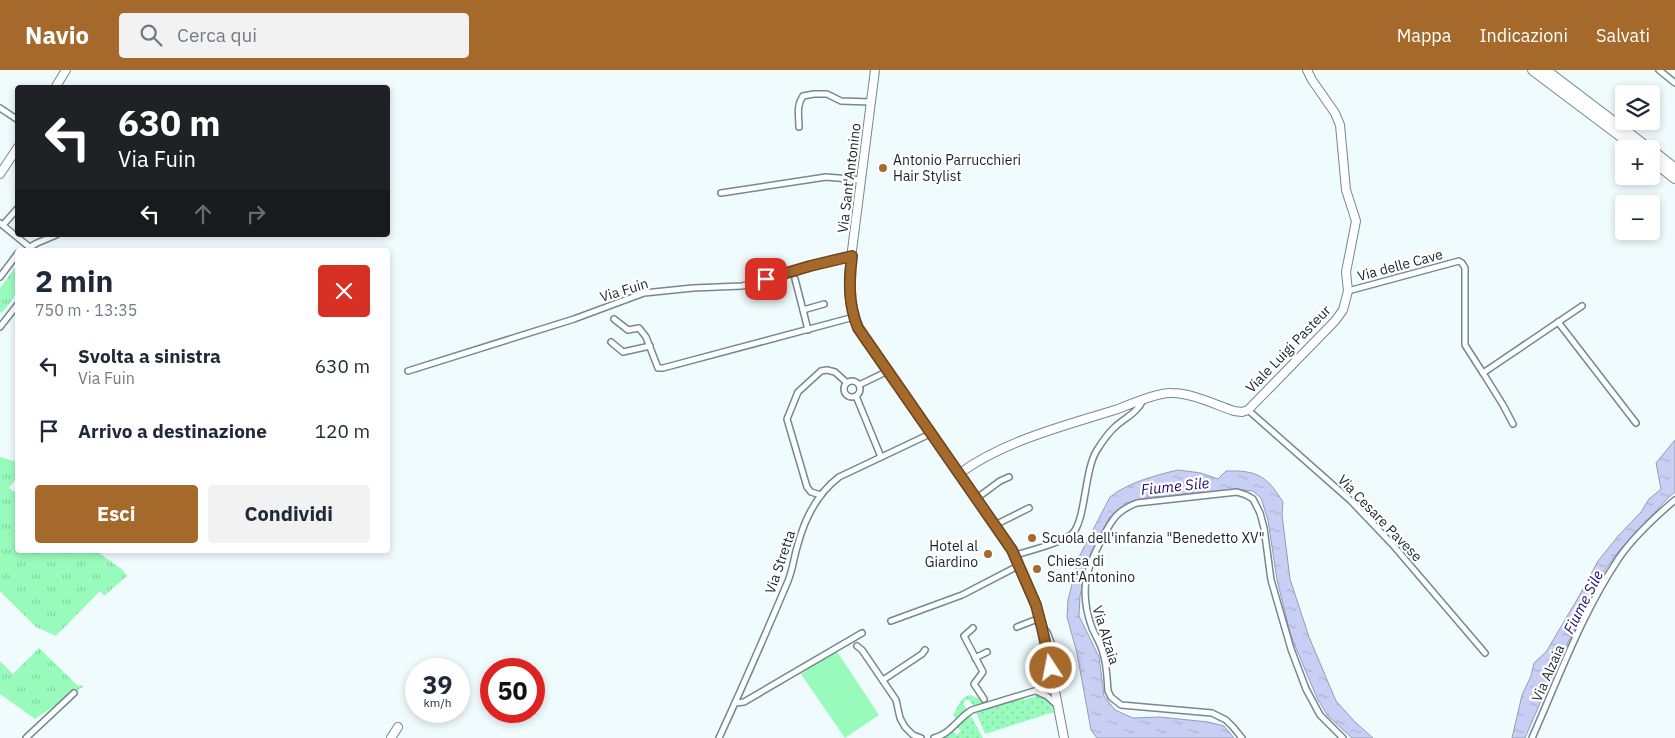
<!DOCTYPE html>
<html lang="it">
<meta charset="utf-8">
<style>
:root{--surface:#fff;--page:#f2f2f3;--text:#1f2937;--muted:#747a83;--accent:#a4692b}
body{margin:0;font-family:"IBM Plex Sans",sans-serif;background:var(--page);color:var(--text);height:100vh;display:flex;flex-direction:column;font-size:19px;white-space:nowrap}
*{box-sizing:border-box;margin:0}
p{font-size:16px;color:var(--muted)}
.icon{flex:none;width:28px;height:28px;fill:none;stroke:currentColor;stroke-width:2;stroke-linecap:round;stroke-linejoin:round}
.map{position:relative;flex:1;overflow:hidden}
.details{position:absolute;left:15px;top:178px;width:375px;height:305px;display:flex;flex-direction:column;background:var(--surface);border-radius:5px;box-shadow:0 2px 8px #0003}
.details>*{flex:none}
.top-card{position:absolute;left:15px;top:15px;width:375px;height:152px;border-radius:5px;box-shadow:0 2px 8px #0003;background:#202124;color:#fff;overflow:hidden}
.tools{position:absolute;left:1615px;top:15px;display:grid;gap:10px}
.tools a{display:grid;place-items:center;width:45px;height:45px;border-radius:5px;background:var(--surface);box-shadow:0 2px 8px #0003;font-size:25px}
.speed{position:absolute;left:405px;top:588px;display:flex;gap:10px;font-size:25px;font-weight:700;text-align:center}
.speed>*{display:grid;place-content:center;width:65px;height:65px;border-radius:50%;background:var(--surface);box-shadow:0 2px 8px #0003;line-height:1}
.speed small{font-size:12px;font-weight:400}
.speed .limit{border:8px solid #d22;background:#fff;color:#111}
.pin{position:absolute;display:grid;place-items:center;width:42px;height:42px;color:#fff;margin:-21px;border-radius:10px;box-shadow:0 2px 8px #0006}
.me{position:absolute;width:55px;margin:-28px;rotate:349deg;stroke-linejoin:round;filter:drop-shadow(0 0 4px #0008)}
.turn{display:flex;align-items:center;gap:18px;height:105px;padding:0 20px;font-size:22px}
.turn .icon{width:65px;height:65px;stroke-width:2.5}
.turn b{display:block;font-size:35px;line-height:42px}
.lanes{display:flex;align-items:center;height:48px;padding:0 20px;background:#0003;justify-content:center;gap:25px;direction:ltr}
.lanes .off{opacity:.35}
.round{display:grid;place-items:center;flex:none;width:52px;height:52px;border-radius:5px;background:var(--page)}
.summary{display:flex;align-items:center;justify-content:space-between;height:85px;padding:0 20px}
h1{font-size:30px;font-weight:800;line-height:38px}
.primary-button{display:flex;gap:10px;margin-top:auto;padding:10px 20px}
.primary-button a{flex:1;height:58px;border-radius:5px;background:var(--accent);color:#fff;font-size:20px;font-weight:800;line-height:58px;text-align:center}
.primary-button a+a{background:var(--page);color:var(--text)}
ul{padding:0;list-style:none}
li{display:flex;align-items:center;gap:15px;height:65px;padding:0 20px}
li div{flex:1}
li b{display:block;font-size:19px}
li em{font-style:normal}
header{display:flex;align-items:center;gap:30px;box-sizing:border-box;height:70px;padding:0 25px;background:var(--accent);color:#fff}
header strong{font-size:24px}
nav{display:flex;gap:28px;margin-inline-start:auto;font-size:18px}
.search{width:350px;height:45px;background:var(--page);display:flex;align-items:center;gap:12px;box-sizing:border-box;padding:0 18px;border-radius:5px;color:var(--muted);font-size:19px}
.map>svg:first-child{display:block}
.grass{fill:url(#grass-dots)}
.park{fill:url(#park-tufts)}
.pitch{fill:#98fbbc}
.water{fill:url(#water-ripples);stroke:#949cb6}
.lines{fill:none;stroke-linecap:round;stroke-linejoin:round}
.street-casing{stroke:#718a90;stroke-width:8}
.secondary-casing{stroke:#718a90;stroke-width:10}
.highway-casing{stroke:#718a90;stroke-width:12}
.street{stroke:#fff;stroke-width:5}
.secondary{stroke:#fff;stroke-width:8}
.highway{stroke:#fff;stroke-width:10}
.route-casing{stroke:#6b441c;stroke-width:12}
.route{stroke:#a4692b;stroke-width:9}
.poi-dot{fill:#a4692b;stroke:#fff;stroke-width:2}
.labels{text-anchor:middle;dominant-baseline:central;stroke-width:4.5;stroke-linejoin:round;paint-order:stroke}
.poi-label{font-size:14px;fill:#1a2427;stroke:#fff;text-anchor:start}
.street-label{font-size:14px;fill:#1a2427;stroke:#fff}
.water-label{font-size:15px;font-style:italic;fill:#200b74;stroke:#fff}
</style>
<header>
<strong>Navio</strong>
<div class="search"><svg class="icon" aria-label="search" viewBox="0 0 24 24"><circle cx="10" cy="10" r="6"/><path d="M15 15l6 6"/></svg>Cerca qui</div>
<nav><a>Mappa</a><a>Indicazioni</a><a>Salvati</a></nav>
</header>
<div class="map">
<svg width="1675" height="668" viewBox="0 0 1675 668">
<defs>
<pattern id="grass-dots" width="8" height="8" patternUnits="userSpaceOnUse" patternTransform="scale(1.25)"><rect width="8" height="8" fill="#98fbbc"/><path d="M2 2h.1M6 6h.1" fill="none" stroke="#82d7a2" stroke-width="1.8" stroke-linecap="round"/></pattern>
<pattern id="park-tufts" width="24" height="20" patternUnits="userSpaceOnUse" patternTransform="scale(1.25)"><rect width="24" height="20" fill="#98fbbc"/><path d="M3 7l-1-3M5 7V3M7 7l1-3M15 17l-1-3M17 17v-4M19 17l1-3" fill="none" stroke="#82d7a2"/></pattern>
<pattern id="water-ripples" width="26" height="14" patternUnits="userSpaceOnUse" patternTransform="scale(1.25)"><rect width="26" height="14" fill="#c9cff4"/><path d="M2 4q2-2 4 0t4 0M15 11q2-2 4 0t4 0" fill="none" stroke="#acb2d1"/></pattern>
</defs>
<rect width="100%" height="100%" fill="#f0fbfe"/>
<!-- grass -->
<g class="grass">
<path d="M1036 624C1046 625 1052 632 1054 642L985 664 976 642 1023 628 1024 630 1036 626Z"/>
<path d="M970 625 982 630 983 633 981 635 974 637 969 630H966L963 633 967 640 957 649 953 645C958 637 960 627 970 625Z"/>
<polygon points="970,644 983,668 943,668 954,662 957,665 961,661 957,657"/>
</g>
<!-- park -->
<g class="park">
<polygon points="17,195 17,223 2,243 0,242 0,218"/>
<polygon points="0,387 17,392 17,407 9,418 17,424 18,480 95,480 123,500 127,506 104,526 100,521 56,566 36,557 1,522 0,523"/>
<polygon points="39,578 77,615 84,616 35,649 0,624 0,591 13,604"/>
</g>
<!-- pitch -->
<polygon class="pitch" points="836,580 879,645 845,668 801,604"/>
<!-- water -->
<g class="water">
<polygon points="1675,370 1675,422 1669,427 1637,461 1618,482 1605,500 1556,596 1525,668 1512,668 1522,625 1531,606 1534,593 1546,582 1578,528 1598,491 1619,465 1641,442 1649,429 1661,419 1656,393"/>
<path d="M1178 400 1201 403 1218 409 1226 401C1257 400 1267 406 1283 432L1282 445 1290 509 1309 567 1336 631 1355 652 1373 668H1352L1328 646 1317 628 1291 566 1277 510 1268 450 1261 428 1253 421 1235 419 1216 423 1194 422 1172 426 1150 427 1128 433 1109 448 1101 464 1087 496 1080 526 1079 546 1099 587 1104 626 1115 640 1133 648 1160 647 1208 652 1224 656 1234 668H1097L1091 660 1077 583 1067 547 1068 530 1079 487 1110 427C1127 413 1156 405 1178 400Z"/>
</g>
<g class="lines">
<!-- street casing -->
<g class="street-casing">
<g id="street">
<polyline points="1659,0 1675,13"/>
<polyline points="0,38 18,50"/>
<path d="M799 57C799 46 796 36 803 26L814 24H827L841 31 871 32"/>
<polyline points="721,123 826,107 861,110"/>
<polyline points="0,153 33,180"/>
<polyline points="3,155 18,138"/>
<polyline points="30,177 37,173 56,165"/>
<polyline points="0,207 18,183"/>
<polyline points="795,209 803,240"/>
<polyline points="1348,221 1459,191 1462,193 1465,198 1465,275 1483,303"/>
<polyline points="614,249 628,260 639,258 646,267 658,298 663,298 854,247"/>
<polyline points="1558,252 1636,353"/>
<polyline points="0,257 18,234"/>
<polyline points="808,260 803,240 824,234"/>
<polyline points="611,272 623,282 650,276"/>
<polyline points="408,301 574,249 644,223 693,218 742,216 810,196 852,186"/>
<circle cx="852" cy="319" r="8"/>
<polyline points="859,315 888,301"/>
<polyline points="856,326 881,387"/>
<polyline points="1248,340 1351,431 1392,474 1485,583"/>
<polyline points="1513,354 1503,335 1483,303 1582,236"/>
<polyline points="821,425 811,422 807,417 787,349 798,322 821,301 827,300 835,302 847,313"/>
<polyline points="977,428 1000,411 1009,407"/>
<polyline points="995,455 1029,438"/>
<path d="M1015 485C1029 481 1062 473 1072 464 1086 451 1084 400 1097 380 1102 372 1108 363 1116 356 1125 348 1138 342 1143 330"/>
<polyline points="891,551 962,525 1020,495"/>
<polyline points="1017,557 1040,548"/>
<polyline points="973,558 964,566 983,602 974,614 984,629"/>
<polyline points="1045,560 1047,562 1056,586"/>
<polyline points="857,576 862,580 896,630 900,648 905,657 913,665 921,668"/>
<polyline points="975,588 987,582"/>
<polyline points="883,610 922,584 925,580"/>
<polyline points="1038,620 1044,613 1050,600"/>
<polyline points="1036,621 1047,626 1058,636"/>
<polyline points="735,633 744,632 862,563"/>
<polyline points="26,668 74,623"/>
<path d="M719 668C743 616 766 563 788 511 793 499 794 486 798 474 805 448 818 423 839 407L932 363"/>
<path d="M934 668C951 664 958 648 972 640L1054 615"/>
<path d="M1242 668 1233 657 1226 650 1212 643 1121 635 1111 627 1108 621C1107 609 1107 595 1103 583 1101 574 1096 567 1092 558 1079 522 1085 500 1103 467 1112 449 1118 440 1137 433L1237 422 1246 425 1253 429 1260 443 1264 458 1271 510 1291 579 1306 619 1320 645 1343 668"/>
<path d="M1532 668C1559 607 1582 543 1619 488 1634 466 1655 447 1675 430"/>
</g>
</g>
<!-- secondary casing -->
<g class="secondary-casing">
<g id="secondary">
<path d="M875 0 849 204C848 227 851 246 863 265L1012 480 1031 523 1043 558 1064 668"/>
<polyline points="55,18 66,0"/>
<polyline points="0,104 18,77"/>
<path d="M960 403C1006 370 1064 356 1118 339 1130 334 1160 322 1172 323 1192 323 1216 335 1234 341L1242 342 1248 340 1335 251 1343 240 1348 221 1346 202 1356 151 1346 120 1340 55 1335 43 1312 10 1307 0"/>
<polyline points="391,668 398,657"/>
</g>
</g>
<!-- highway casing -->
<g class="highway-casing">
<g id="highway">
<polyline points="1533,0 1638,79"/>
<polyline points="1545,0 1649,79"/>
<polyline points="1651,80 1675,99"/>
<polyline points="1651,89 1675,108"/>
</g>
</g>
<!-- street -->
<use href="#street" class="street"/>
<!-- secondary -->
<use href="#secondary" class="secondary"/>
<!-- highway -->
<use href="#highway" class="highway"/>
</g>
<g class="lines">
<!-- route casing -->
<g class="route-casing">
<path id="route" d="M766 209 810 196 852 186C849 211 848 234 858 258L1012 480 1036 535 1042 558 1051 598"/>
</g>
<!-- route -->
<use href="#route" class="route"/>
</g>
<!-- markers -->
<g class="poi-dot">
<circle cx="883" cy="98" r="5"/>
<circle cx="1032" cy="468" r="5"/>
<circle cx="988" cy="484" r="5"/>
<circle cx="1037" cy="499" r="5"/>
</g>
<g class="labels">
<!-- poi labels -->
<g class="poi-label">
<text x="893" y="90">Antonio Parrucchieri<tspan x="893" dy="16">Hair Stylist</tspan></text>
<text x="1042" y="468">Scuola dell'infanzia "Benedetto XV"</text>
<text x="978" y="476" text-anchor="end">Hotel al<tspan x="978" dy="16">Giardino</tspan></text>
<text x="1047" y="491">Chiesa di<tspan x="1047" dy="16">Sant'Antonino</tspan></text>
</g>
<!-- street labels -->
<g class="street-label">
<text transform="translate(849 108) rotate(-83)">Via Sant'Antonino</text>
<text transform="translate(1400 195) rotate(-15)">Via delle Cave</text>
<text transform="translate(624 220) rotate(-17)">Via Fuin</text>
<text transform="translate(1288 279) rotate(-46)">Viale Luigi Pasteur</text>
<text transform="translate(1380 448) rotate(46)">Via Cesare Pavese</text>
<text transform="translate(780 492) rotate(-71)">Via Stretta</text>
<text transform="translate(1106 565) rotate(73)">Via Alzaia</text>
<text transform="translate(1548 603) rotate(-66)">Via Alzaia</text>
</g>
<!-- water labels -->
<g class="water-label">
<text transform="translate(1175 416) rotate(-6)">Fiume Sile</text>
<text transform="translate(1583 532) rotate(-63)">Fiume Sile</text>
</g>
</g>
</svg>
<div class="tools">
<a><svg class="icon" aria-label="layers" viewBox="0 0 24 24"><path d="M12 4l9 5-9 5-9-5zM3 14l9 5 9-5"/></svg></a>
<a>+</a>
<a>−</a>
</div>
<div class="speed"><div>39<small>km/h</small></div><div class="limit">50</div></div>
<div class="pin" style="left:766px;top:209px;background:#d93025"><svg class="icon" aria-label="arrive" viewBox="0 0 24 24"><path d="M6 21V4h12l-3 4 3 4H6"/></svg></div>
<svg class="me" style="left:1051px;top:598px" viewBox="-20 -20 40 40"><circle r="17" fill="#a4692b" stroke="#fff" stroke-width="3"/><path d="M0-11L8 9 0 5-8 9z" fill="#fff"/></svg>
<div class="top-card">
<div class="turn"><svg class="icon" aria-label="left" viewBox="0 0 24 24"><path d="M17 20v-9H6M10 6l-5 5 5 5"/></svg><div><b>630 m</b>Via Fuin</div></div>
<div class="lanes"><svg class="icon" aria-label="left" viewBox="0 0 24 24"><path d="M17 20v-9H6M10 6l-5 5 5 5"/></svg><svg class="icon off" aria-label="ahead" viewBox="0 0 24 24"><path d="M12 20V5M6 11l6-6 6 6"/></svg><svg class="icon off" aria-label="right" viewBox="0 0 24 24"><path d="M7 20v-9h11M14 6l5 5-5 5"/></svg></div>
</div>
<section class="details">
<div class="summary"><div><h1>2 min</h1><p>750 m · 13:35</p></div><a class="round" style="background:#d93025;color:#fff"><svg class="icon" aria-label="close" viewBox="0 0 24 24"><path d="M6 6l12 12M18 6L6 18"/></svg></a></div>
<ul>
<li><svg class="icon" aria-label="left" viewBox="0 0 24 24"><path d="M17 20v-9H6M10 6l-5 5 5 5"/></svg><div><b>Svolta a sinistra</b><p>Via Fuin</p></div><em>630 m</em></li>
<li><svg class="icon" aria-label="arrive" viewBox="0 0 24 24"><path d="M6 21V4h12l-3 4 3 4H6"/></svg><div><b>Arrivo a destinazione</b></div><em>120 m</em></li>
</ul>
<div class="primary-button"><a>Esci</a><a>Condividi</a></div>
</section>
</div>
